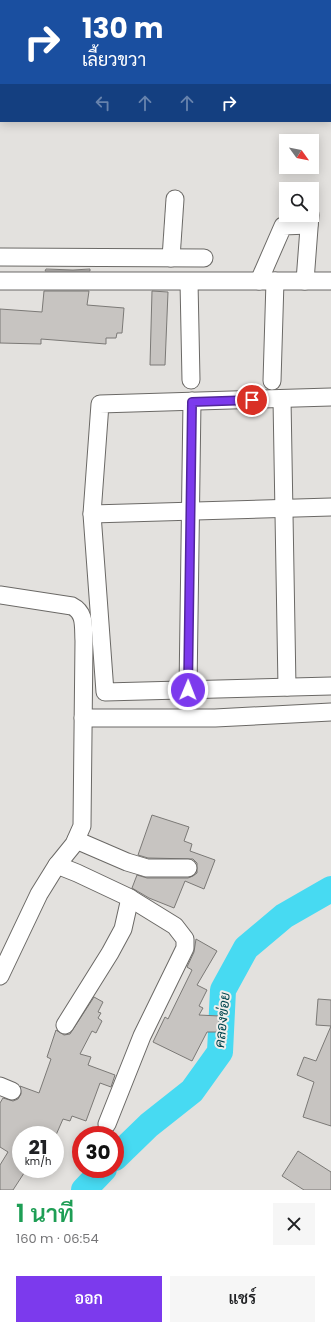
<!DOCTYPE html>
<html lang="th">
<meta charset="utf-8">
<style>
:root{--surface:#fff;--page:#f6f6f6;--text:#202124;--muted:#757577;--accent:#7c3aed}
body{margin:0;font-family:Poppins,Sarabun,sans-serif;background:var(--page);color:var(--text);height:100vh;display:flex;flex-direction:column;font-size:15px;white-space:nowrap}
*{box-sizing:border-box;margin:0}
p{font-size:13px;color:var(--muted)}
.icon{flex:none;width:22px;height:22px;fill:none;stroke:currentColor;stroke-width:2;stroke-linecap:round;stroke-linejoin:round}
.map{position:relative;height:1190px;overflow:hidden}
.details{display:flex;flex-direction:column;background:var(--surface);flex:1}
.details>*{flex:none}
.banner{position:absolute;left:0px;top:0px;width:331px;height:122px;box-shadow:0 2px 10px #0003;background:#1a4fa0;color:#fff;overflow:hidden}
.needle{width:26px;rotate:123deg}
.fabs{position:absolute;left:279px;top:134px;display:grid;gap:8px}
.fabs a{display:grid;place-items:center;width:40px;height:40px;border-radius:0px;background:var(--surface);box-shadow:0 2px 10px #0003;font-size:20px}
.speed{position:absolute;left:12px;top:1126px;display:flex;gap:8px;font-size:20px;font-weight:700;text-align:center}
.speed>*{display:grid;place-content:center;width:52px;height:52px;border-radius:50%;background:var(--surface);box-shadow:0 2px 10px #0003;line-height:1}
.speed small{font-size:10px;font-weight:400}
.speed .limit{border:6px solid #d22;background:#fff;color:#111}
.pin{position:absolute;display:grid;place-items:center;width:34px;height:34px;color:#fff;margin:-17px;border:2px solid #fff;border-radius:50%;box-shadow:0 1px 4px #0007}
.me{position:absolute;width:44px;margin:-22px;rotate:1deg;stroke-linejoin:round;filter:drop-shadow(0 0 3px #0008)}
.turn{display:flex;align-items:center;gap:14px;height:84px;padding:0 16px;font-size:18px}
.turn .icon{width:52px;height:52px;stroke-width:2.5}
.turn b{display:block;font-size:28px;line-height:34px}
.lanes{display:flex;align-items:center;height:38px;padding:0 16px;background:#0003;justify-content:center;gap:20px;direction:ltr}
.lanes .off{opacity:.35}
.round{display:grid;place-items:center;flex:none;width:42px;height:42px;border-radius:0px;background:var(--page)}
.overview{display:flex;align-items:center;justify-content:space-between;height:68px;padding:0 16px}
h1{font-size:24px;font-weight:600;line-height:30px;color:#1e9e55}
.button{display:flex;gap:8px;margin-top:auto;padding:8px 16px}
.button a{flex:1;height:46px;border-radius:0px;background:var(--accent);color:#fff;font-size:16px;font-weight:600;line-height:46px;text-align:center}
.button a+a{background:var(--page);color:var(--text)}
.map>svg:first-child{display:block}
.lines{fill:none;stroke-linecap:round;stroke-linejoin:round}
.river{stroke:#47daf2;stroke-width:26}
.building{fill:#c7c4c1;stroke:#7b7976}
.street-casing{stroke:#6b6966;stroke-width:19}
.street{stroke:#fff;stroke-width:17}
.route-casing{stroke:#51269a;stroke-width:10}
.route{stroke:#7c3aed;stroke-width:7}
.labels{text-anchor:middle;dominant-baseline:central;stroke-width:4;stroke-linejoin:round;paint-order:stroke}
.water-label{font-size:14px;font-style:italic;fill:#00454e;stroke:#f0eeeb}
</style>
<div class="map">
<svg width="331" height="1190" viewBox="0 0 331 1190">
<rect width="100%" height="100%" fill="#e3e1de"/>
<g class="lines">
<!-- river -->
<g class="river">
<polyline points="115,1158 149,1125 192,1091 220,1052 223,990 246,948 284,916 331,889"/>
<polyline points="84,1190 104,1169"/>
</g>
</g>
<!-- building -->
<g class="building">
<polygon points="46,269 73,270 90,269 90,271 45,271"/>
<polygon points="44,291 89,291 87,305 124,308 122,333 117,333 116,338 106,338 106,344 41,339 41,344 0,343 0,309 42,312"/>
<polygon points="152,291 168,292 165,365 150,365"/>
<polygon points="152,815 189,827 184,841 192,844 190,851 215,860 204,889 185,881 174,908 149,898 132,888 137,875 147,878 188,878 193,876 197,873 197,863 193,859 148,858 138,855"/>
<polygon points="196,939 217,951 197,985 207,990 199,1006 203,1008 199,1015 219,1016 218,1032 207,1032 192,1061 153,1042 165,1017 168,1019 192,970 187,967 194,952"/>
<polygon points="94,997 103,1002 98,1012 101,1013 98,1018 102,1021 96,1033 92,1031 80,1054 91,1057 88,1065 115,1075 111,1087 100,1083 86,1121 72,1116 70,1121 63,1119 56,1135 48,1132 46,1135 21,1135 21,1169 26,1170 13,1190 0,1190 0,1165 8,1152 0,1147 0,1103 3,1098 13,1101 18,1099 21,1094 20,1086 39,1093 51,1059 47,1057 56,1030 64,1035 70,1034"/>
<polygon points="318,999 331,1000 331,1026 316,1025"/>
<polygon points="331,1026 331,1126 303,1117 314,1082 297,1075 304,1057 316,1061"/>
<polygon points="298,1151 331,1172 331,1190 304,1190 282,1176"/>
</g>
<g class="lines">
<!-- street casing -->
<g class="street-casing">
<g id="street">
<polyline points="67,1 69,0"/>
<polyline points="265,1 265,0"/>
<polyline points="0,83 1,77"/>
<polyline points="0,257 204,258"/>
<polyline points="171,258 175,199"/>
<polyline points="0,281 331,281"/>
<polyline points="259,281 283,226 309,225"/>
<polyline points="305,281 310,215"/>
<polyline points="189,282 191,380"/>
<polyline points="272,381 275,281"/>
<polyline points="331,397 100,404 92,514 105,692 331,686"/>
<polyline points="282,399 287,687"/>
<polyline points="92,514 331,507"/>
<path d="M0 595 72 606C86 613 83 627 84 641L82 826 74 844 57 865 39 894 0 976"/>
<polyline points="188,690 192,401"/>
<polyline points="83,718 215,718 331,712"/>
<polyline points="76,840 127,862 147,868 188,868"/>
<polyline points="57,865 77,873 128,897 175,926 185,939 185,948 142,1036 107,1124"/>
<polyline points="65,1025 110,953 123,929 130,898"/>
<polyline points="0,1086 12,1091"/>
</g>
</g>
<!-- street -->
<use href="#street" class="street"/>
</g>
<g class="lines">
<!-- route casing -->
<g class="route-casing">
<polyline id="route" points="188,690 192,402 252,400"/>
</g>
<!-- route -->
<use href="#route" class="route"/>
</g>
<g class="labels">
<!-- water labels -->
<g class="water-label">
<text transform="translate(222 1020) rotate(-84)">คลองข่อย</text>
</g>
</g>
</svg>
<div class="fabs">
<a><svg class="needle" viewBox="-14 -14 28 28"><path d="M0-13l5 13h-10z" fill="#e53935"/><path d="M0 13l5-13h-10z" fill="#757577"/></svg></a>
<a><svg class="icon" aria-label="search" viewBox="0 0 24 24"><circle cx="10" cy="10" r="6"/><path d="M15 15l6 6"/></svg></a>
</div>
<div class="speed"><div>21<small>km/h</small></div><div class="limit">30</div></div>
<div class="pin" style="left:252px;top:400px;background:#d93025"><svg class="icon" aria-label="arrive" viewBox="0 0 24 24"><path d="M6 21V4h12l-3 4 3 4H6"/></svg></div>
<svg class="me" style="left:188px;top:690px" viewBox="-20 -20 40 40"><circle r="17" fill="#7c3aed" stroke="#fff" stroke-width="3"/><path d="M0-11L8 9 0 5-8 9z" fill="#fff"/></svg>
<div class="banner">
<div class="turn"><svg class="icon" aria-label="right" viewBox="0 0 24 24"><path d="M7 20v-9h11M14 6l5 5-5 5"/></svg><div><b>130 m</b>เลี้ยวขวา</div></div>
<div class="lanes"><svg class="icon off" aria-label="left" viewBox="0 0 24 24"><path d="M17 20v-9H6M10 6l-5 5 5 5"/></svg><svg class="icon off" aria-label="ahead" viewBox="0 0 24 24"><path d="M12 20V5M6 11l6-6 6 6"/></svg><svg class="icon off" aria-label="ahead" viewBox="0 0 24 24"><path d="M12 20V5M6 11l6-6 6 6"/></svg><svg class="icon" aria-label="right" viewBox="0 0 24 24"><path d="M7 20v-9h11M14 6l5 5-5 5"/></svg></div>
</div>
</div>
<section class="details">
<div class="overview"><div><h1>1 นาที</h1><p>160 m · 06:54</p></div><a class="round"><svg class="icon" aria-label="close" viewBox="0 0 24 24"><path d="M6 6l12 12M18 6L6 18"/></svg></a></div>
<div class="button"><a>ออก</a><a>แชร์</a></div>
</section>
